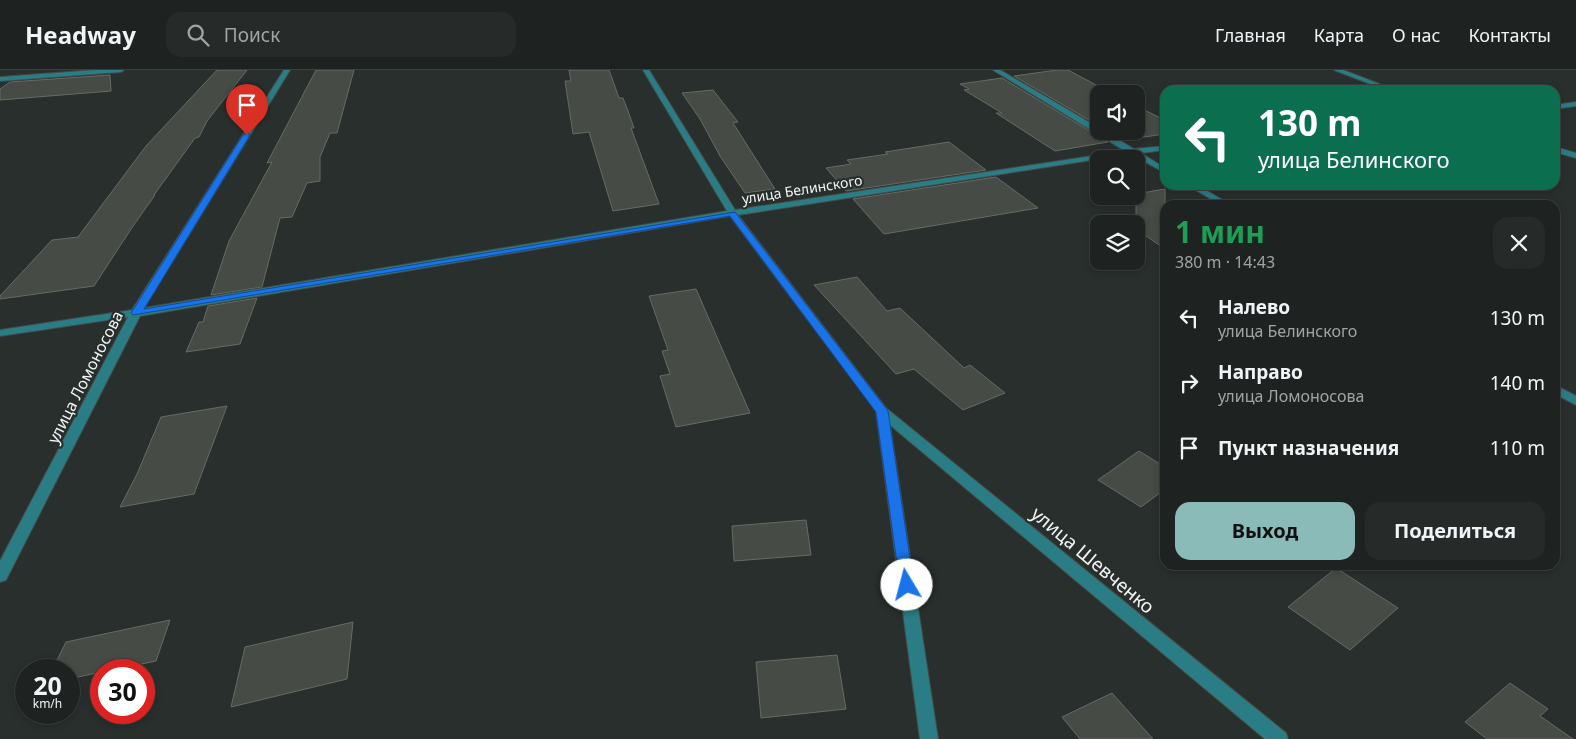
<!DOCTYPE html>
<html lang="ru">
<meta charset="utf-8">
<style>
:root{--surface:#1e2321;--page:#262b2a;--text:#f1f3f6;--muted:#a1a4a5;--line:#3c403f;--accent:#8bbbb9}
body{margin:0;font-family:"Noto Sans",sans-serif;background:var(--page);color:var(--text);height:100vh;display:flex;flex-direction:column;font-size:19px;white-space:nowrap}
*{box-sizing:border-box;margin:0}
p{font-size:16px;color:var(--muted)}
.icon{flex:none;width:28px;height:28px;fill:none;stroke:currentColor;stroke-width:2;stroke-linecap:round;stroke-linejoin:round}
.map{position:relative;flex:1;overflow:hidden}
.drawer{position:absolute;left:1160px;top:130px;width:400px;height:370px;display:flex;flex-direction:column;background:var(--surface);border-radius:15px;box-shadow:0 2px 8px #0003,0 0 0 1px var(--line)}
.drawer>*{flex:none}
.banner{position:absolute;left:1160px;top:15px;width:400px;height:105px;border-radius:15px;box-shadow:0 2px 8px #0003,0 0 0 1px var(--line);background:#0b6e4f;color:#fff;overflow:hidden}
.buttons{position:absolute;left:1090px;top:15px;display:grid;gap:10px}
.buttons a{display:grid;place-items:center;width:55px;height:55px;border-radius:10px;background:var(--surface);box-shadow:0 2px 8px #0003,0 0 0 1px var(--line);font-size:25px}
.speed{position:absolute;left:15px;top:589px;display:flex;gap:10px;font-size:25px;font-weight:700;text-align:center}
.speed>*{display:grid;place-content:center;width:65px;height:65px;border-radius:50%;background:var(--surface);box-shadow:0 2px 8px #0003,0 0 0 1px var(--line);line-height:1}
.speed small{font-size:12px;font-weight:400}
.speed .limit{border:8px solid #d22;background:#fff;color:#111}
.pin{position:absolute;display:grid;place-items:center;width:42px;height:42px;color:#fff;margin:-51px -21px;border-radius:50% 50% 50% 0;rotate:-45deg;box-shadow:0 0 5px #0007}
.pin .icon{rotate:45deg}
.me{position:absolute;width:55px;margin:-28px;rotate:352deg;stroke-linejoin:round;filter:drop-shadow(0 0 4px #0008)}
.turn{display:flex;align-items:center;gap:18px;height:105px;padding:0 15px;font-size:22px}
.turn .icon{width:65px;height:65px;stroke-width:2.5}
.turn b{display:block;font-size:35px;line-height:42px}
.round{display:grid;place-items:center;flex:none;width:52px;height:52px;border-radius:15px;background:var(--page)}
.summary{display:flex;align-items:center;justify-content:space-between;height:85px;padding:0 15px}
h1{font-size:30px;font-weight:700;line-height:38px;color:#1e9e55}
.cta{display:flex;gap:10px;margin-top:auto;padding:10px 15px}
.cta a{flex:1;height:58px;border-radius:15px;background:var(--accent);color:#111;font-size:20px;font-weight:700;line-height:58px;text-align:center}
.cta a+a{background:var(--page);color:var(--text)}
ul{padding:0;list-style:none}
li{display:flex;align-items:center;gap:15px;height:65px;padding:0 15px}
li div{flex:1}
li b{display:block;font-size:19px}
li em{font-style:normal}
header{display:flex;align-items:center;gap:30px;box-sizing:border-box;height:70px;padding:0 25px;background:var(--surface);border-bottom:1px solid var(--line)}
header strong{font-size:24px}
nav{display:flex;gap:28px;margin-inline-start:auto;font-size:18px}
.search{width:350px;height:45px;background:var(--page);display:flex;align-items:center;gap:12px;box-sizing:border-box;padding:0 18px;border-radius:15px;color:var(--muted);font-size:19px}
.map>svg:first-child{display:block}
.building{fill:#464b45;stroke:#676b65}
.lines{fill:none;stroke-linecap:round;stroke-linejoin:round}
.minor-casing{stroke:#444b48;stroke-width:2}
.minor{fill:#2a7d85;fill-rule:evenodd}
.route{fill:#1a73e8;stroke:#114b97}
.labels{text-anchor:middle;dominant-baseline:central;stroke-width:4.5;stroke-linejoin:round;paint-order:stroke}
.far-street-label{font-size:14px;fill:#f1f6f4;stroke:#282f2c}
.street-label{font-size:16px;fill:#f1f6f4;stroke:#282f2c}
.near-street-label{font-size:19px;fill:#f1f6f4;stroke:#282f2c}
</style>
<header>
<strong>Headway</strong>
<div class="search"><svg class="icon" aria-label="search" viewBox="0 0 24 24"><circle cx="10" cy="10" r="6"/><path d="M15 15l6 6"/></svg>Поиск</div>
<nav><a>Главная</a><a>Карта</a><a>О нас</a><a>Контакты</a></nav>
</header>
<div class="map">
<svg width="1576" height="669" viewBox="0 0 1576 669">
<rect width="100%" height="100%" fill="#282f2c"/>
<!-- building -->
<g class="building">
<polygon points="217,0 247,0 207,51 199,67 195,68 154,125 155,125 131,159 94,216 0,229 0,226 52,170 78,167 146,76"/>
<polygon points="316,0 354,0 337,63 330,63 320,87 320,111 307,113 292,147 280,148 262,217 211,225 229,171 272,92 267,93"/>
<polygon points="569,0 609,0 619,28 623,28 628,41 634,58 631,58 659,134 613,141 589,62 573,64 565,11 571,11"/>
<polygon points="1057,0 1068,0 1113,24 1099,24 1099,56 1014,6"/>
<polygon points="110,5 111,21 0,30 0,19 10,12"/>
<polygon points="1002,8 1108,72 1055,81 996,43 1002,43 964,20 969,19 960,14"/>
<polygon points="713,20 738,52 733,53 775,119 745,123 720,86 700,49 682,23"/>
<polygon points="1136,36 1165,50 1165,64 1123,70 1108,61 1136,61"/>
<polygon points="949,72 986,100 846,121 826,98 851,94 847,90 888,84 885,82"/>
<polygon points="996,107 1038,138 884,164 853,129"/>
<polygon points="1165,119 1165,179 1136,159 1136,124"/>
<polygon points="857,207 887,241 900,238 964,298 970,295 1005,323 963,340 914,299 896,304 814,215"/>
<polygon points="696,219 750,343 676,357 660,306 670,304 662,281 668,280 649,226"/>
<polygon points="257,228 240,274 186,282 199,252 203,252 208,236"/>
<polygon points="227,336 194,424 120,437 137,404 161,347"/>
<polygon points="1139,381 1165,397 1165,419 1141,437 1098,410"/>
<polygon points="806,450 811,485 734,491 732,456"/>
<polygon points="1336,498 1398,538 1350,580 1288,537"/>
<polygon points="170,550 156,591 113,600 101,600 101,602 69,609 69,600 52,600 66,572"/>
<polygon points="353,552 347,609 231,637 245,577"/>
<polygon points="837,585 846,639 761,648 756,592"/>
<polygon points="1510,613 1548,639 1540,646 1573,669 1487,669 1465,652"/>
<polygon points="1112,623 1153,669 1080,669 1062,647"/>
</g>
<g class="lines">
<!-- minor casing -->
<g class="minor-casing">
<g id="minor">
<polygon points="96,0 124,0 121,2 0,11 0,7"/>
<polygon points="284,0 290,0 144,238 727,141 643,0 649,0 735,140 1125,81 993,0 1000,0 1099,58 1099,61 1104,61 1134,79 1165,76 1165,80 1141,83 1165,98 1165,103 1131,84 738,145 886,338 1286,663 1288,669 1265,669 890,355 938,669 920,669 876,341 730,146 140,246 8,506 6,510 0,512 0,491 128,247 0,266 0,260 132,240"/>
<polygon points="1334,0 1343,0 1395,20 1386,20"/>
<polygon points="1576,32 1576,36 1555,39 1555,35"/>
<polygon points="1555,77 1576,83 1576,88 1555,82"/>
<polygon points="1187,115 1197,115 1231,135 1221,135"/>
<polygon points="1555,315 1576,326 1576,335 1555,324"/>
</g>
</g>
<!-- minor -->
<use href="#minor" class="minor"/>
</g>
<!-- route -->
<polygon class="route" points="247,63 250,65 144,239 735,142 888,341 914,515 912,519 907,521 902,519 900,515 876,342 730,146 133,245 131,243 243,65"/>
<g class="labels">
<!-- far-street labels -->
<g class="far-street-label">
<text transform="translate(802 119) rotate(-9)">улица Белинского</text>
</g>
<!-- street labels -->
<g class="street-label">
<text transform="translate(85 307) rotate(-63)">улица Ломоносова</text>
</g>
<!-- near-street labels -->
<g class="near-street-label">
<text transform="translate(1093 490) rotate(40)">улица Шевченко</text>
</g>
</g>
</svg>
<div class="buttons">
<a><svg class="icon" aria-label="sound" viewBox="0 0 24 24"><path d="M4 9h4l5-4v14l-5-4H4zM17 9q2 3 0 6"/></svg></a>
<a><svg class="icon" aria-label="search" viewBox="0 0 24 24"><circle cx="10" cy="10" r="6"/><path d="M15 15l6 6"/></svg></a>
<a><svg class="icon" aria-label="layers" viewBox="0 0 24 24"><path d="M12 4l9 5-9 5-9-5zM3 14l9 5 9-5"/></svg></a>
</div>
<div class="speed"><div>20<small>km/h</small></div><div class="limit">30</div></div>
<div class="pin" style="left:247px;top:65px;background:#d93025"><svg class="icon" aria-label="arrive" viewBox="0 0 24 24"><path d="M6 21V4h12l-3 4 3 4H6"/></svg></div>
<svg class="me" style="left:907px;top:515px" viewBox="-20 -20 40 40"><circle r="19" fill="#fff"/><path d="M0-13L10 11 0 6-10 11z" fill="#1a73e8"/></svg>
<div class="banner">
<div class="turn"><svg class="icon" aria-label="left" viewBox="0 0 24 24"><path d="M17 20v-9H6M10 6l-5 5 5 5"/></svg><div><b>130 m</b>улица Белинского</div></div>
</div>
<section class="drawer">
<div class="summary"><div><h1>1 мин</h1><p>380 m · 14:43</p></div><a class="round"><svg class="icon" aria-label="close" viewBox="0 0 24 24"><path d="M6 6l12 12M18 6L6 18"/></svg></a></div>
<ul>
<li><svg class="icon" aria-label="left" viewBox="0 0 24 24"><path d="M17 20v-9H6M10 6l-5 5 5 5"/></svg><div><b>Налево</b><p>улица Белинского</p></div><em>130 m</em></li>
<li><svg class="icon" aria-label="right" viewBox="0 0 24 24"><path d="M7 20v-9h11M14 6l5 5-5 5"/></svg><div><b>Направо</b><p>улица Ломоносова</p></div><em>140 m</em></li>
<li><svg class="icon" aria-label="arrive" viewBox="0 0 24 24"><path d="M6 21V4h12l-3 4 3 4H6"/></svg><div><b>Пункт назначения</b></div><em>110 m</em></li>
</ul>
<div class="cta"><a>Выход</a><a>Поделиться</a></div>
</section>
</div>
